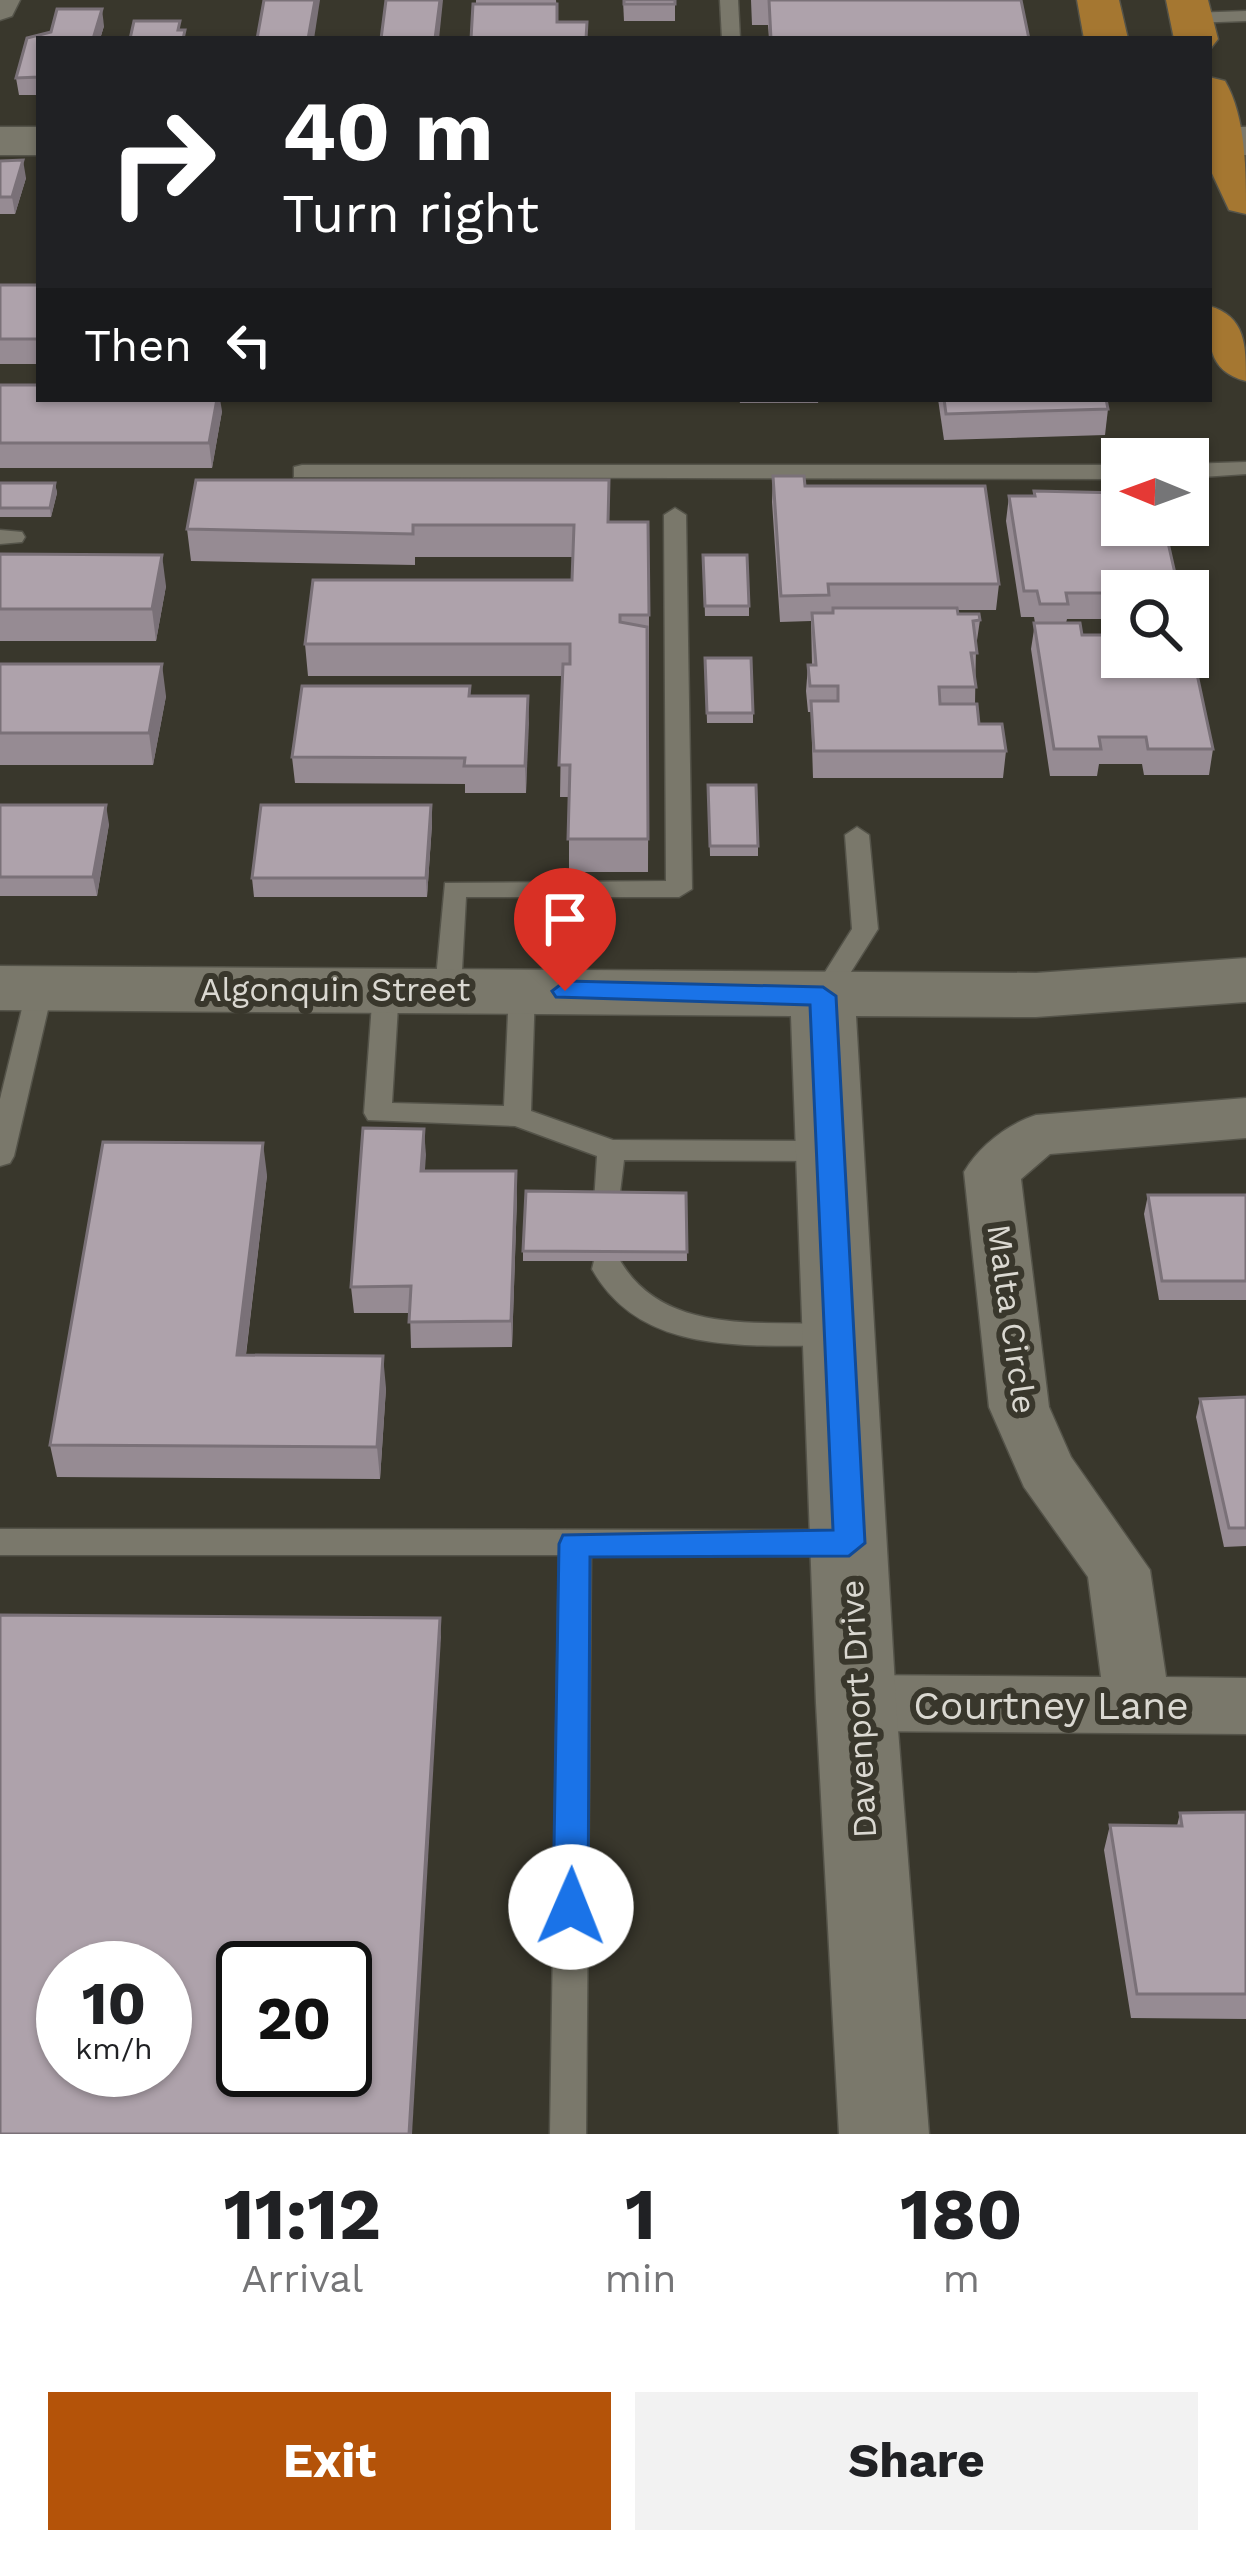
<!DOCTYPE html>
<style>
:root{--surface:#fff;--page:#f2f2f2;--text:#202124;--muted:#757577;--accent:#b45309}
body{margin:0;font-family:"Work Sans",sans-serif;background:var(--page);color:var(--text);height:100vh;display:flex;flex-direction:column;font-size:45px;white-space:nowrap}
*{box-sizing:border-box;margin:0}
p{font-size:39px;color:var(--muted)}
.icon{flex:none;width:66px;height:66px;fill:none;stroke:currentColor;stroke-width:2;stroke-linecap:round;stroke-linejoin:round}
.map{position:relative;height:2134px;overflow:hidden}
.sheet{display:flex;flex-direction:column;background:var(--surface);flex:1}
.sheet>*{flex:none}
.banner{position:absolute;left:36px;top:36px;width:1176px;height:366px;border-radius:0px;box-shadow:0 3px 9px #0004;background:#202124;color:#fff;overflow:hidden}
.needle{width:78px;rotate:271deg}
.controls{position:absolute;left:1101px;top:438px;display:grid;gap:24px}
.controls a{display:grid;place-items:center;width:108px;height:108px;border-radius:0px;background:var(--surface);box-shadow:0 3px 9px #0004;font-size:60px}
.speed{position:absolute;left:36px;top:1941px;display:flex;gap:24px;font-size:60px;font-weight:700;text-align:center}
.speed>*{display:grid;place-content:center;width:156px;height:156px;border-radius:50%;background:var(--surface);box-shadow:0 3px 9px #0004;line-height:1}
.speed small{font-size:30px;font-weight:400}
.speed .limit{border:6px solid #111;border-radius:18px;background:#fff;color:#111}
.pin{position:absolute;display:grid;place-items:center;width:102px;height:102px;color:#fff;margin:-123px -51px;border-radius:50% 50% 50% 0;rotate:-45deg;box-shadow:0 0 12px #0007}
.pin .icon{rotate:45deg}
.me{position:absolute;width:132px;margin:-66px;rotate:1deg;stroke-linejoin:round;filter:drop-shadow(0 0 9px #0008)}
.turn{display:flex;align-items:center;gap:42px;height:252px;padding:0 48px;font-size:54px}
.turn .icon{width:156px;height:156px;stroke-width:2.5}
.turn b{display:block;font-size:84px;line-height:102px}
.then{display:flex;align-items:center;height:114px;padding:0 48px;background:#0003;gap:24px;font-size:45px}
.eta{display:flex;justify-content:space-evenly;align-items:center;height:204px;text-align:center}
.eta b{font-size:72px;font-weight:700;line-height:84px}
.cta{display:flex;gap:24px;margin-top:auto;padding:24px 48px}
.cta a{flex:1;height:138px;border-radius:0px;background:var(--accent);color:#fff;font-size:48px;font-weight:700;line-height:138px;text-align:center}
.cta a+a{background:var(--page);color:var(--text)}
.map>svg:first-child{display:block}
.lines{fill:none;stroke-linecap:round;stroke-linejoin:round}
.lane-casing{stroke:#545349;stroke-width:3}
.street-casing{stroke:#545349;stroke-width:3}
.secondary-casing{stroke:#545349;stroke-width:3}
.primary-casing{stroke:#545349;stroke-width:3}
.lane{fill:#7a786b;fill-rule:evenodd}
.street{fill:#7a786b;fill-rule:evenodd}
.secondary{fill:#7a786b;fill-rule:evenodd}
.primary{fill:#a57731;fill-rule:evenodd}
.wall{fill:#968b93;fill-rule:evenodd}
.shaded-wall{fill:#7a7178}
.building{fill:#aea2ab;stroke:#7a7178;stroke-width:3;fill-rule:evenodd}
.route{fill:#1a73e8;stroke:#114b97;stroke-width:3}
.labels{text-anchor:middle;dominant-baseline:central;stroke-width:12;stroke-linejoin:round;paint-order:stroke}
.street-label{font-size:33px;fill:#dad8d1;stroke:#39372c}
.near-street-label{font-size:39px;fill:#dad8d1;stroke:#39372c}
</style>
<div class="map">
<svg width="1246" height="2134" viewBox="0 0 1246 2134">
<rect width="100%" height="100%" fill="#39372c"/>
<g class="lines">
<!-- lane casing -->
<g class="lane-casing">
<g id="lane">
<polygon points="720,0 738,0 740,39 722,39"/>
<polygon points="1246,11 1246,21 1191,23 1182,18 1191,13"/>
<polygon points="1246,462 1246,474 1188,478 1188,464"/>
<polygon points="302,465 1122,465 1122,479 294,477 294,467"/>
<polygon points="675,508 686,515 692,889 679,897 466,897 461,989 457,995 439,995 435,989 445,883 666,881 664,515"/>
<polygon points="0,530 22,532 25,537 22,542 0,544"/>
<polygon points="857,827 869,835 878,929 832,1002 823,1005 810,996 852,929 845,835"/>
<polygon points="40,979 53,988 14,1156 10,1163 0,1166 0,1099 27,988"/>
<polygon points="386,981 399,990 392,1103 504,1106 509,990 522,981 535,990 531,1111 613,1140 828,1141 838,1144 842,1151 838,1158 828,1161 624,1160 618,1209 598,1209 594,1202 597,1156 515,1126 368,1120 364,1113 373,990"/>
<path d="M606 1250 616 1253C657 1336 757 1321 837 1324L847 1327 852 1335 847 1343 837 1346C749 1344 642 1358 592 1269L596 1253Z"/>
<polygon points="0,1529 845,1530 856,1534 861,1543 856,1552 845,1556 591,1555 586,2134 550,2134 559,1555 0,1555"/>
</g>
</g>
<!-- street casing -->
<g class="street-casing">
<g id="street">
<polygon points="0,0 20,0 12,16 0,20"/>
<path d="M1246 1098V1138L1050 1154 1021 1179 1049 1407 1071 1457 1150 1570 1166 1677 1246 1678V1734L856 1731 833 1723 823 1703 833 1683 856 1675 1101 1677 1088 1577 1024 1487 989 1407 964 1172C979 1146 1008 1124 1036 1115Z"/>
</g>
</g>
<!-- secondary casing -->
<g class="secondary-casing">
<g id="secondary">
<rect x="0" y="127" width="39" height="28"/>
<rect x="1209" y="127" width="37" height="28"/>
<polygon points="1246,958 1246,1002 1036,1017 856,1016 896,1703 929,2134 839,2134 816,1703 791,1016 0,1010 0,966 1036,973"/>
</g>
</g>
<!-- primary casing -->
<g class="primary-casing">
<g id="primary">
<polygon points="1077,0 1119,0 1128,39 1084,39"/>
<polygon points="1166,0 1208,0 1218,39 1211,48 1209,39 1174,39"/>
<path d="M1209 77 1225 81C1246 117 1246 171 1246 214L1229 210 1209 167Z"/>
<path d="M1209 306C1246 316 1246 346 1246 381 1206 371 1209 341 1209 306Z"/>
</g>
</g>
<!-- lane -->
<use href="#lane" class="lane"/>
<!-- street -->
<use href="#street" class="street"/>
<!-- secondary -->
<use href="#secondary" class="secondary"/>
<!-- primary -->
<use href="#primary" class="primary"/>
</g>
<!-- wall -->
<g class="wall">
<polygon points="476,0 556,0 558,22 587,39 476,4"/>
<polygon points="623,0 675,0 675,21 624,21"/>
<polygon points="751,0 1021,0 1029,39 769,39 768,25 752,25"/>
<polygon points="104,26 100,39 39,39 39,95 19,95 16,78 27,38"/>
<polygon points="0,161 26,178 15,214 0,214"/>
<rect x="0" y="285" width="39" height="79"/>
<polygon points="0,385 222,411 212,468 0,468"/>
<polygon points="739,399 819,399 818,403 740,403"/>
<polygon points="938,399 1106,399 1108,409 1105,435 944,440"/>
<polygon points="773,476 805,486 999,584 996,610 957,610 958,614 980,620 976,647 975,704 979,724 1006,751 1003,778 813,778 811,712 808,712 806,691 808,665 812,665 811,621 780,622 772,502"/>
<polygon points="0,483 55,483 57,493 51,517 0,517"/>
<path d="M1034 491 1122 591V657L1213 749 1209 775H1144L1142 764H1099L1097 776H1050L1031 649 1035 623 1034 617H1021L1006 521 1009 496H1034ZM1067 619H1117L1120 635H1082L1066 623Z"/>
<polygon points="609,522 649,615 648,872 569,872 569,797 560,797 562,676 308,676 305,644 572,580 573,557 415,557 415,565 191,561 187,529"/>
<polygon points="0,554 166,586 156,641 0,641"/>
<polygon points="703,555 749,606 749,616 705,616"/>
<polygon points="705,658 753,713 753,723 707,723"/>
<polygon points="0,664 166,696 153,765 0,765"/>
<polygon points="528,696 526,793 465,793 465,784 295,783 292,757"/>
<polygon points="708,785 758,846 758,856 710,856"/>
<polygon points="0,805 109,824 97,896 0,896"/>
<polygon points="431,805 432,824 427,897 254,897 252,878"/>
<polygon points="424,1129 425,1171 517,1197 512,1347 411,1348 410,1313 354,1313 351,1287"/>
<polygon points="267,1175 246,1355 386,1388 380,1479 57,1477 50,1445"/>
<polygon points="686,1193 687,1261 523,1261 523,1251"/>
<polygon points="1148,1195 1246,1195 1246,1300 1159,1300 1144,1214"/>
<polygon points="1246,1397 1246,1546 1224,1547 1196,1417 1200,1399"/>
<polygon points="1246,1812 1246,2019 1131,2018 1104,1850 1110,1825 1177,1826 1180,1813"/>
</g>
<!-- shaded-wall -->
<g class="shaded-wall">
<polygon points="315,0 320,0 314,39 308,39"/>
<polygon points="440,0 443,0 439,39 435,39"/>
<polygon points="102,9 104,26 100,39 93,39"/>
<polygon points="23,160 26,178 15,214 12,197"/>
<polygon points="217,399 220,399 222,411 212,468 209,443"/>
<polygon points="55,483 57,493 51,517 50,508"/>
<polygon points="162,555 166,586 156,641 152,609"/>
<polygon points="162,664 166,696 153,765 149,733"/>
<polygon points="528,696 529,723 526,793 525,766"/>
<polygon points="106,805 109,824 97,896 93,877"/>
<polygon points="431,805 432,824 427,897 426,878"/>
<polygon points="424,1129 426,1155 423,1198 421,1171"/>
<polygon points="263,1143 267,1175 242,1387 237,1355"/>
<polygon points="516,1171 517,1197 512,1347 511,1321"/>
<polygon points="383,1356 386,1388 380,1479 377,1447"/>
<polygon points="440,1618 441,1637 412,2134 409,2134"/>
</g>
<!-- building -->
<g class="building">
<polygon points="264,0 315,0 308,39 257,39"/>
<polygon points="386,0 440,0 435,39 381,39"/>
<rect x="624" y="0" width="51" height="4"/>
<polygon points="769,0 1021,0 1029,39 771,39"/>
<polygon points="473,4 557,4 557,22 587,22 586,39 471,39"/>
<polygon points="57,9 102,9 93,39 39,39 39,77 16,78 27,38 51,32"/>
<polygon points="134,21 180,21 178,30 185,30 183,39 130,39"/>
<polygon points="23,160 12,197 0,197 0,161"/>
<rect x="0" y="285" width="39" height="54"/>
<polygon points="0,385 39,385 39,399 217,399 209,443 0,443"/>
<polygon points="944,399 1106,399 1108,409 946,414"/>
<polygon points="773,476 804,476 805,486 985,486 999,584 828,584 829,595 781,596"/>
<polygon points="196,480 609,480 608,522 648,522 649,615 620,615 620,622 647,627 648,839 568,839 570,765 559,765 563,664 570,664 570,644 305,644 313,580 572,580 574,525 413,525 413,534 187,529"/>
<polygon points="0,483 55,483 50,508 0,508"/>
<polygon points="1034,491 1122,493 1122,525 1164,525 1179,591 1122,591 1122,599 1121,593 1066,593 1068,604 1040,604 1037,591 1024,591 1009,496 1035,496"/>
<polygon points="0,554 162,555 152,609 0,609"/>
<polygon points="703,555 747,555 749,606 705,606"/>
<polygon points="833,608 957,608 958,614 979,614 980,620 973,621 977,653 971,653 976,687 939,687 940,704 977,704 979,724 1002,724 1006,751 814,751 811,701 838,701 838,686 810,686 808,665 816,665 812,613 833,613"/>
<polygon points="1034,623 1080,623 1082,635 1122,635 1122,657 1188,657 1188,632 1213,749 1148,749 1146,737 1099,737 1101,749 1054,749"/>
<polygon points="705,658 751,658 753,713 707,713"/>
<polygon points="0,664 162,664 149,733 0,733"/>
<polygon points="302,686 470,686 469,696 528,696 525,766 464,766 465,758 292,757"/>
<polygon points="708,785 756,785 758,846 710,846"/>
<polygon points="0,805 106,805 93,877 0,877"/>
<polygon points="261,805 431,805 426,878 252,878"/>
<polygon points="363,1128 424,1129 421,1171 516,1171 511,1321 409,1322 411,1286 351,1287"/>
<polygon points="103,1142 263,1143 237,1355 383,1356 377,1447 50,1445"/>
<polygon points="526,1191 686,1193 687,1252 523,1251"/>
<polygon points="1148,1195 1246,1195 1246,1281 1162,1281"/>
<polygon points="1246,1397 1246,1528 1229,1528 1200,1399"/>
<path d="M0 1615 440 1618 409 2134H0ZM63 1968H165V2070H63ZM243 1968H345V2070H243Z"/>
<polygon points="1246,1812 1246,1994 1137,1994 1110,1825 1182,1826 1180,1813"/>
</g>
<!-- route -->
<polygon class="route" points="565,981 823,987 836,996 865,1543 849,1556 590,1557 588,1907 583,1918 571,1923 558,1918 553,1907 559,1544 563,1535 833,1530 810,1005 556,997 552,991"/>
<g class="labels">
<!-- street labels -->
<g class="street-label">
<text x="335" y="989">Algonquin Street</text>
<text transform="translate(1012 1319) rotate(82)">Malta Circle</text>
<text transform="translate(858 1709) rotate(-93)">Davenport Drive</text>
</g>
<!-- near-street labels -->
<g class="near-street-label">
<text x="1051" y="1705">Courtney Lane</text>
</g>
</g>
</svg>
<div class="controls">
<a><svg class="needle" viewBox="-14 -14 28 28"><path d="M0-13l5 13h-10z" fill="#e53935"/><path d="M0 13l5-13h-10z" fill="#757577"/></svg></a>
<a><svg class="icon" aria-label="search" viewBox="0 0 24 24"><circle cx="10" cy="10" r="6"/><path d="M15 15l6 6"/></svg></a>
</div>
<div class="speed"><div>10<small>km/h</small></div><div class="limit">20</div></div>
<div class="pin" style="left:565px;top:991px;background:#d93025"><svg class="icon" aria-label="arrive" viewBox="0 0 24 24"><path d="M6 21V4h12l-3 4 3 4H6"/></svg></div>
<svg class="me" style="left:571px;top:1907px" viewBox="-20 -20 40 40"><circle r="19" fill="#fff"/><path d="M0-13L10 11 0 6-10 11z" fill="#1a73e8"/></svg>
<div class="banner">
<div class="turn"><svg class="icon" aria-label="right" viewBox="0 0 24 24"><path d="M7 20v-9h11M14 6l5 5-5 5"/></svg><div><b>40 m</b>Turn right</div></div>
<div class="then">Then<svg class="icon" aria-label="left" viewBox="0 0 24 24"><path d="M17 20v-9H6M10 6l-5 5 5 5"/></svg></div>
</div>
</div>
<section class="sheet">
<div class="eta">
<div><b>11:12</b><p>Arrival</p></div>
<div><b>1</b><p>min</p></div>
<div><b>180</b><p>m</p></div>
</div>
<div class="cta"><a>Exit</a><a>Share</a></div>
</section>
